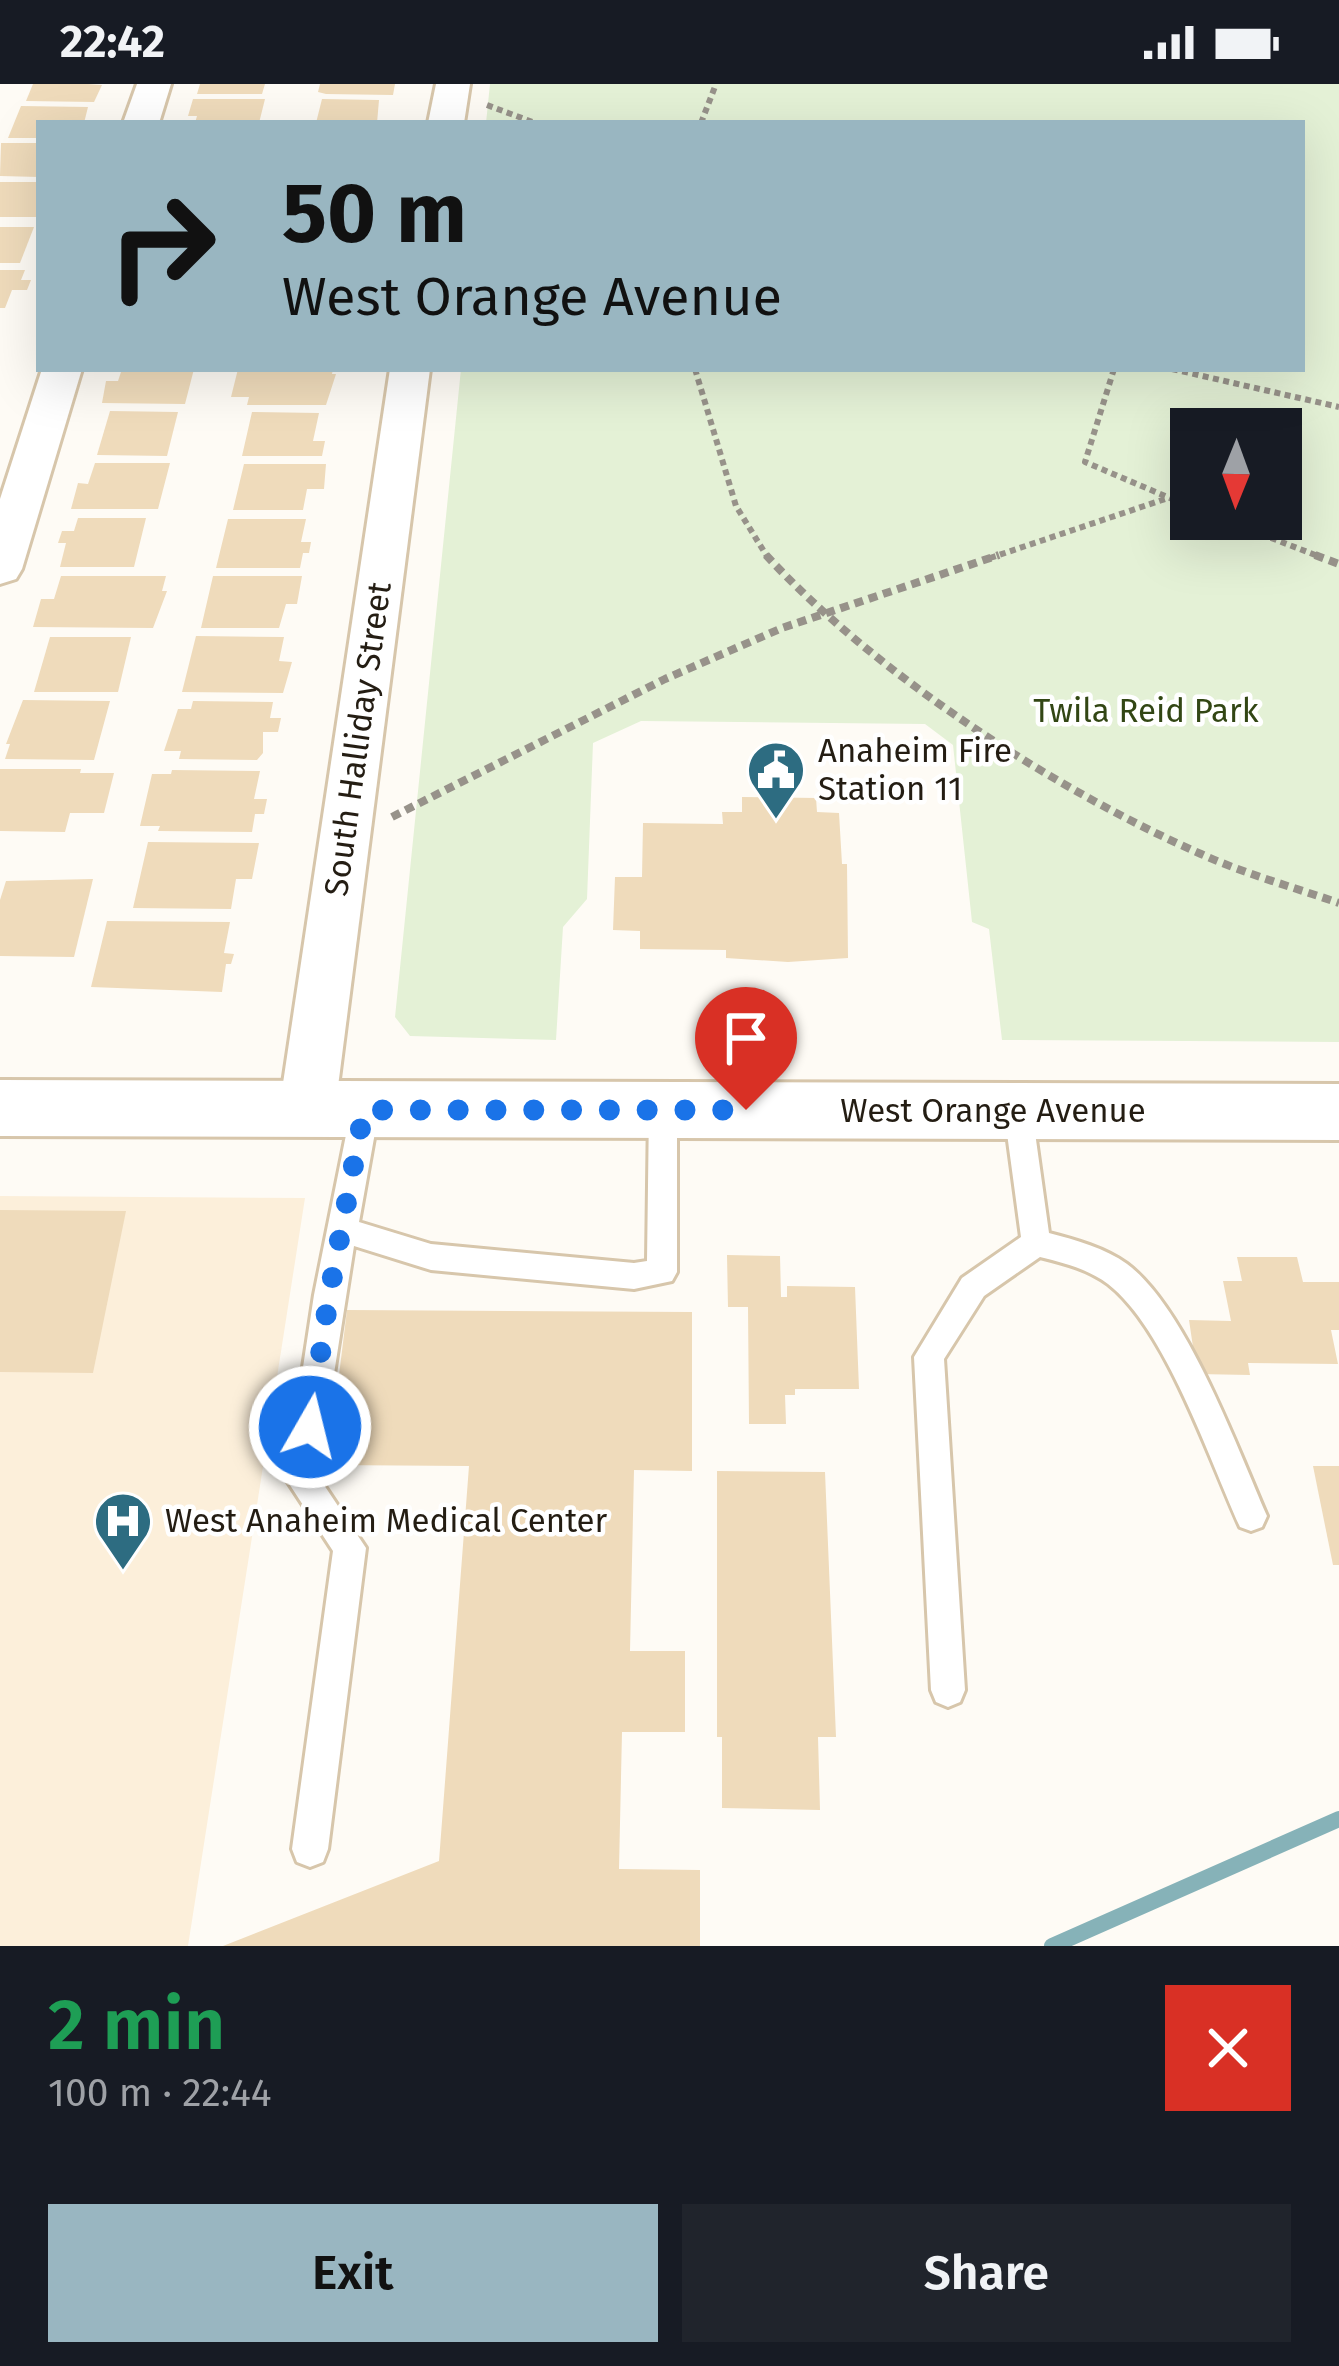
<!DOCTYPE html>
<meta charset="utf-8">
<style>
:root{--surface:#171b24;--page:#20242c;--text:#f1f3f6;--muted:#9ea1a6;--accent:#99b6c1}
body{margin:0;font-family:"Fira Sans",sans-serif;background:var(--page);color:var(--text);height:100vh;display:flex;flex-direction:column;font-size:45px;white-space:nowrap}
*{box-sizing:border-box;margin:0}
p{font-size:39px;color:var(--muted)}
.icon{flex:none;width:66px;height:66px;fill:none;stroke:currentColor;stroke-width:2;stroke-linecap:round;stroke-linejoin:round}
.map{position:relative;height:1862px;overflow:hidden}
.sheet{display:flex;flex-direction:column;background:var(--surface);flex:1}
.sheet>*{flex:none}
.top-card{position:absolute;left:36px;top:36px;width:1269px;height:252px;border-radius:0px;box-shadow:0 12px 48px #0002;background:#99b6c1;color:#111;overflow:hidden}
.needle{width:78px;rotate:181deg}
.fabs{position:absolute;left:1170px;top:324px;display:grid;gap:24px}
.fabs a{display:grid;place-items:center;width:132px;height:132px;border-radius:0px;background:var(--surface);box-shadow:0 12px 48px #0002;font-size:60px}
.pin{position:absolute;display:grid;place-items:center;width:102px;height:102px;color:#fff;margin:-123px -51px;border-radius:50% 50% 50% 0;rotate:-45deg;box-shadow:0 0 12px #0007}
.pin .icon{rotate:45deg}
.me{position:absolute;width:132px;margin:-66px;rotate:8deg;stroke-linejoin:round;filter:drop-shadow(0 0 9px #0008)}
.turn{display:flex;align-items:center;gap:42px;height:252px;padding:0 48px;font-size:54px}
.turn .icon{width:156px;height:156px;stroke-width:2.5}
.turn b{display:block;font-size:84px;line-height:102px}
.round{display:grid;place-items:center;flex:none;width:126px;height:126px;border-radius:0px;background:var(--page)}
.headline{display:flex;align-items:center;justify-content:space-between;height:204px;padding:0 48px}
h1{font-size:72px;font-weight:600;line-height:90px;color:#1e9e55}
.button{display:flex;gap:24px;margin-top:auto;padding:24px 48px}
.button a{flex:1;height:138px;border-radius:0px;background:var(--accent);color:#111;font-size:48px;font-weight:600;line-height:138px;text-align:center}
.button a+a{background:var(--page);color:var(--text)}
.status{display:flex;justify-content:space-between;align-items:center;height:84px;padding:0 60px;background:var(--surface);direction:ltr}
.status svg{height:33px;fill:currentColor}
.map>svg:first-child{display:block}
.built{fill:#fcefda}
.green{fill:#e4f1d6;fill-rule:evenodd}
.lines{fill:none;stroke-linecap:round;stroke-linejoin:round}
.stream{stroke:#86b2b8;stroke-width:16}
.building{fill:#efdbbb}
.lane-casing{stroke:#d7c6ab;stroke-width:6}
.street-casing{stroke:#d7c6ab;stroke-width:6}
.secondary-casing{stroke:#d7c6ab;stroke-width:6}
.path-far1{stroke:#97928a;stroke-width:6;stroke-dasharray:6 4.5;stroke-linecap:butt}
.path{stroke:#97928a;stroke-width:8;stroke-dasharray:9 6;stroke-linecap:butt}
.lane{fill:#fff;fill-rule:evenodd}
.street{fill:#fff;fill-rule:evenodd}
.secondary{fill:#fff;fill-rule:evenodd}
.route{stroke:#1a73e8;stroke-width:21;stroke-dasharray:0 37.8}
.labels{text-anchor:middle;dominant-baseline:central;stroke-width:9;stroke-linejoin:round;paint-order:stroke}
.park-label{font-size:33px;fill:#324614;stroke:#fff}
.street-label{font-size:33px;fill:#241d13;stroke:#fff}
.poi-label{font-size:33px;fill:#241d13;stroke:#fff;text-anchor:start}
</style>
<div class="status"><b>22:42</b><svg viewBox="0 0 49 12"><path d="M0 12V9h3v3zM5 12V6h3v6zM10 12V3h3v9zM15 12V0h3v12zM26 1h20v11H26zM47 4h2v5h-2z"/></svg></div>
<div class="map">
<svg width="1339" height="1862" viewBox="0 0 1339 1862">
<rect width="100%" height="100%" fill="#fefbf5"/>
<!-- built -->
<polygon class="built" points="0,1112 305,1114 188,1862 0,1862"/>
<!-- green -->
<path class="green" d="M490 0H1339V958L1002 956 989 845 972 838 953 661 925 640 641 637 593 659 587 815 563 843 556 956 410 952 395 933 461 285H1302V39H486ZM1191 345H1281V435H1191Z"/>
<g class="lines">
<!-- stream -->
<polyline class="stream" points="1052,1862 1339,1735"/>
</g>
<!-- building -->
<g class="building">
<polygon points="33,0 88,0 102,1 94,18 26,17"/>
<polygon points="200,0 265,0 262,10 197,10"/>
<polygon points="320,0 395,0 393,11 326,10 318,8"/>
<polygon points="193,15 265,15 259,39 195,39 197,32 188,32"/>
<polygon points="322,15 379,16 377,39 316,39"/>
<polygon points="21,22 88,23 84,39 39,39 39,54 8,54"/>
<polygon points="1,59 39,59 39,93 0,92"/>
<rect x="0" y="98" width="39" height="35"/>
<polygon points="0,143 34,143 20,179 0,179"/>
<polygon points="0,186 25,186 21,196 31,196 27,206 12,206 5,224 0,224"/>
<polygon points="122,285 194,285 185,320 102,319 106,297 118,297"/>
<polygon points="238,285 333,285 332,290 336,290 326,321 247,321 249,313 231,313"/>
<polygon points="110,327 178,328 167,372 97,371"/>
<polygon points="252,328 319,329 313,357 325,357 322,372 242,372"/>
<polygon points="95,379 170,379 158,425 71,425 78,399 88,400"/>
<polygon points="244,380 326,380 324,405 307,405 303,426 233,426"/>
<polygon points="78,434 146,434 134,483 60,483 66,459 58,459 62,447 74,447"/>
<polygon points="228,435 306,435 301,458 311,458 309,469 303,469 300,484 216,484"/>
<polygon points="61,492 166,492 162,507 167,507 153,544 33,543 41,515 54,515"/>
<polygon points="213,492 302,492 297,520 286,520 279,544 201,544"/>
<polygon points="196,552 284,553 279,577 292,578 283,609 182,608"/>
<polygon points="50,553 131,553 118,608 34,608"/>
<polygon points="23,616 110,617 94,676 5,675 10,660 6,660"/>
<polygon points="193,617 273,618 270,634 281,634 278,648 263,648 263,669 257,676 179,675 181,667 164,667 178,625 191,625"/>
<polygon points="0,685 81,685 80,689 114,689 104,729 70,729 65,748 0,747"/>
<polygon points="172,686 260,687 254,715 267,715 264,730 255,730 252,748 158,747 160,742 140,742 152,690 171,690"/>
<polygon points="742,713 816,714 817,728 839,729 842,780 847,780 848,874 788,878 726,874 726,866 640,865 640,847 613,846 615,793 642,793 643,739 723,740 722,728 742,728"/>
<polygon points="148,758 259,759 252,795 236,795 231,825 133,824"/>
<polygon points="93,795 74,873 0,872 0,816 6,797"/>
<polygon points="107,837 230,838 224,869 234,870 231,880 226,880 222,908 91,903"/>
<polygon points="0,1126 126,1127 93,1289 0,1288"/>
<polygon points="727,1171 780,1172 781,1213 787,1213 787,1202 855,1203 859,1305 795,1305 795,1311 785,1311 786,1340 749,1340 748,1223 728,1223"/>
<polygon points="1237,1173 1297,1173 1303,1198 1339,1198 1339,1246 1331,1246 1338,1280 1248,1279 1250,1291 1197,1290 1189,1236 1231,1237 1223,1197 1242,1197"/>
<polygon points="347,1226 692,1228 692,1387 634,1386 630,1567 685,1567 685,1648 622,1648 619,1785 700,1786 700,1862 223,1862 439,1777 469,1382 328,1381"/>
<polygon points="1313,1382 1339,1382 1339,1481 1333,1481"/>
<polygon points="717,1387 825,1388 836,1653 818,1653 820,1726 722,1724 722,1653 717,1653"/>
</g>
<g class="lines">
<!-- lane casing -->
<g class="lane-casing">
<g id="lane">
<polygon points="365,1014 375,1018 379,1026 359,1138 431,1160 634,1179 647,1177 649,1026 653,1018 663,1014 673,1018 677,1026 677,1188 672,1197 634,1205 431,1186 354,1162 318,1392 366,1464 328,1765 323,1778 310,1783 297,1778 292,1765 333,1467 286,1395 314,1211 351,1026 355,1018"/>
<path d="M1018 1015 1028 1019 1032 1027 1049 1149C1076 1156 1105 1164 1127 1180 1186 1224 1237 1363 1267 1432L1262 1443 1251 1447 1240 1443C1209 1375 1166 1245 1108 1200 1088 1185 1064 1179 1040 1173L984 1212 944 1275 965 1606 960 1618 948 1623 936 1618 931 1606 914 1273 962 1194 1021 1153 1004 1027 1008 1019Z"/>
</g>
</g>
<!-- street casing -->
<g class="street-casing">
<g id="street">
<polygon points="137,0 171,0 159,39 123,39"/>
<polygon points="436,0 470,0 464,39 428,39"/>
<polygon points="42,285 82,285 22,485 16,495 0,500 0,415"/>
<polygon points="390,285 430,285 335,1026 327,1042 307,1049 287,1042 279,1026"/>
</g>
</g>
<!-- secondary casing -->
<g class="secondary-casing">
<polygon id="secondary" points="0,996 1339,1000 1339,1056 0,1052"/>
</g>
<!-- path-far1 -->
<g class="path-far1">
<polyline points="487,21 535,39"/>
<polyline points="701,39 716,0"/>
<polyline points="695,285 736,422 768,474"/>
<polyline points="1114,285 1085,378 1191,423"/>
<polyline points="1172,285 1339,323"/>
<polyline points="1222,435 1323,474"/>
<polyline points="990,474 1168,414"/>
</g>
<!-- path -->
<g class="path">
<path d="M766 471C874 589 1055 706 1201 770 1245 790 1293 803 1339 819"/>
<polyline points="1315,471 1339,480"/>
<polyline points="392,733 665,595 782,544 999,471"/>
</g>
<!-- lane -->
<use href="#lane" class="lane"/>
<!-- street -->
<use href="#street" class="street"/>
<!-- secondary -->
<use href="#secondary" class="secondary"/>
</g>
<g class="lines">
<!-- route -->
<polyline class="route" points="310,1343 329,1211 364,1026 746,1026"/>
</g>
<!-- icons -->
<defs>
<g id="civic-pin" transform="scale(3)"><path d="M0 17L-7.5 6A9.5 9.5 0 1 1 7.5 6Z" fill="#2d6c81" stroke="#fff"/><path d="M-.6-6.5H3V-4.5H.6V-3L4-1V1h2V6H-6V1h2V-1L-.6-3ZM-1.2 2.5V6h2.4V2.5Z" fill="#fff"/></g>
<g id="hospital-pin" transform="scale(3)"><path d="M0 17L-7.5 6A9.5 9.5 0 1 1 7.5 6Z" fill="#2d6c81" stroke="#fff"/><path d="M-5-5h3v3.5h4V-5h3V5h-3V1.5h-4V5h-3Z" fill="#fff"/></g>
</defs>
<g fill-rule="evenodd">
<use href="#civic-pin" x="776" y="686"/>
<use href="#hospital-pin" x="123" y="1437"/>
</g>
<g class="labels">
<!-- park labels -->
<g class="park-label">
<text x="1146" y="627">Twila Reid Park</text>
</g>
<!-- street labels -->
<g class="street-label">
<text transform="translate(358 655) rotate(-82)">South Halliday Street</text>
<text x="993" y="1027">West Orange Avenue</text>
</g>
<!-- poi labels -->
<g class="poi-label">
<text x="818" y="667">Anaheim Fire<tspan x="818" dy="38">Station 11</tspan></text>
<text x="165" y="1437">West Anaheim Medical Center</text>
</g>
</g>
</svg>
<div class="fabs">
<a><svg class="needle" viewBox="-14 -14 28 28"><path d="M0-13l5 13h-10z" fill="#e53935"/><path d="M0 13l5-13h-10z" fill="#9ea1a6"/></svg></a>
</div>
<div class="pin" style="left:746px;top:1026px;background:#d93025"><svg class="icon" aria-label="arrive" viewBox="0 0 24 24"><path d="M6 21V4h12l-3 4 3 4H6"/></svg></div>
<svg class="me" style="left:310px;top:1343px" viewBox="-20 -20 40 40"><circle r="17" fill="#1a73e8" stroke="#fff" stroke-width="3"/><path d="M0-11L8 9 0 5-8 9z" fill="#fff"/></svg>
<div class="top-card">
<div class="turn"><svg class="icon" aria-label="right" viewBox="0 0 24 24"><path d="M7 20v-9h11M14 6l5 5-5 5"/></svg><div><b>50 m</b>West Orange Avenue</div></div>
</div>
</div>
<section class="sheet">
<div class="headline"><div><h1>2 min</h1><p>100 m · 22:44</p></div><a class="round" style="background:#d93025;color:#fff"><svg class="icon" aria-label="close" viewBox="0 0 24 24"><path d="M6 6l12 12M18 6L6 18"/></svg></a></div>
<div class="button"><a>Exit</a><a>Share</a></div>
</section>
